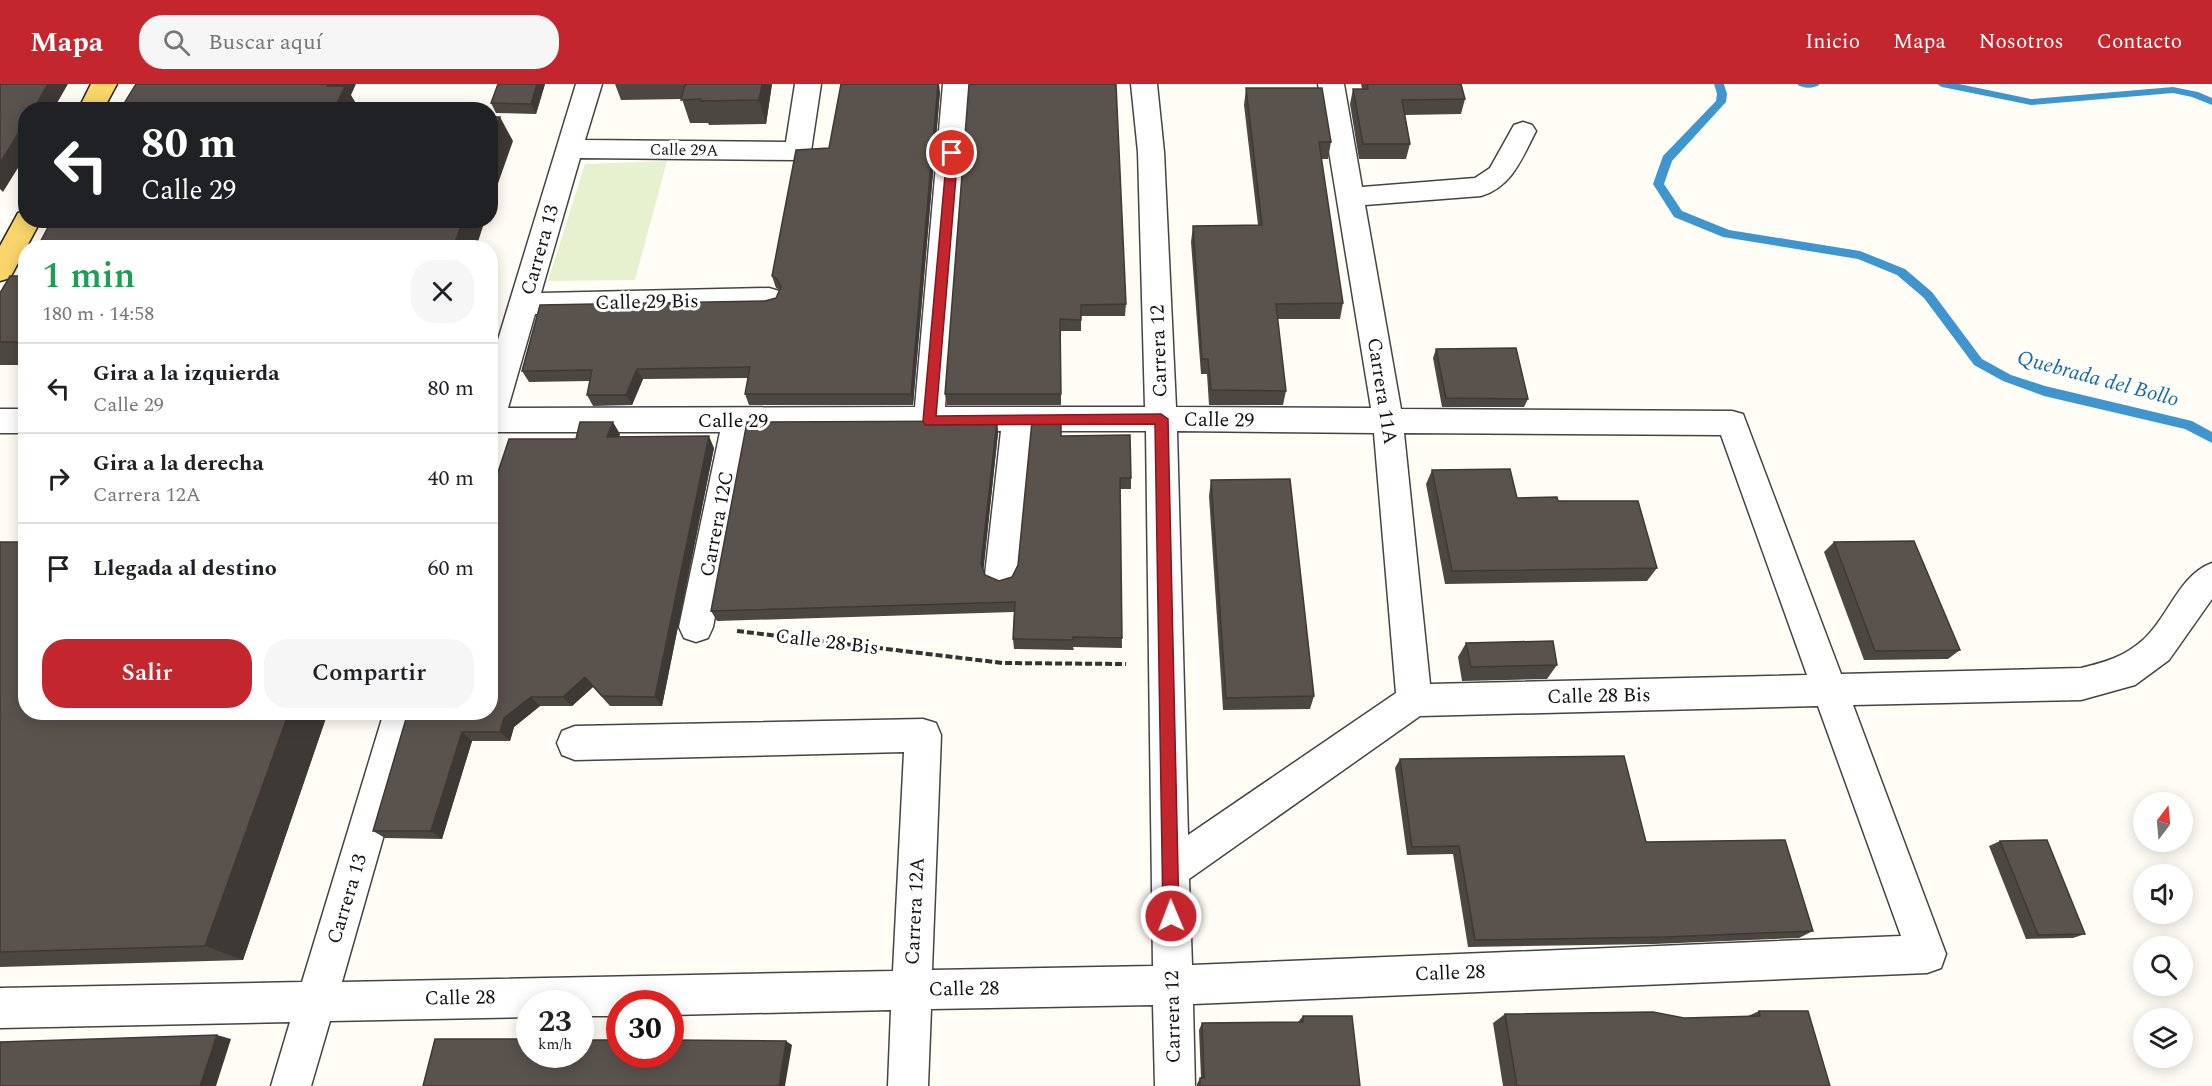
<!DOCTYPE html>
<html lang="es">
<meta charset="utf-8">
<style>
:root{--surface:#fff;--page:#f6f6f6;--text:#202124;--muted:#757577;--line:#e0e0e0;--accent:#c4262e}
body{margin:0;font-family:Spectral,serif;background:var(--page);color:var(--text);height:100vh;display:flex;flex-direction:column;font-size:22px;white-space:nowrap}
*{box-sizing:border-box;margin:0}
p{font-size:20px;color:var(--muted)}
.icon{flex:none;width:33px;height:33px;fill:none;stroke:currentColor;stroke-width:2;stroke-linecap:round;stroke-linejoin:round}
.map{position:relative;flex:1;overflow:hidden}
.panel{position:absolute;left:18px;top:156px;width:480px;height:480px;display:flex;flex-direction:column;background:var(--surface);border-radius:24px;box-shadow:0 3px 15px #0003}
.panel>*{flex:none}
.top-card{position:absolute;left:18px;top:18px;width:480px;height:126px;border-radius:24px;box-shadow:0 3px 15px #0003;background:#202124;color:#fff;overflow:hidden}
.needle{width:39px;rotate:16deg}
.tools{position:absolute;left:2133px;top:708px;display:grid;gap:12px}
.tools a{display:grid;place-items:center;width:60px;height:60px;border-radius:50%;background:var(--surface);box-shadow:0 3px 15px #0003;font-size:30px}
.speed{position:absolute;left:516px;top:906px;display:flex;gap:12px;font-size:30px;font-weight:700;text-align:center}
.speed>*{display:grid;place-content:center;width:78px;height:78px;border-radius:50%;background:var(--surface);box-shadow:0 3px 15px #0003;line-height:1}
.speed small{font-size:15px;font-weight:400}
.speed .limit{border:9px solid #d22;background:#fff;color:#111}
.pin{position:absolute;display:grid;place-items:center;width:51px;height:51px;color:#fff;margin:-26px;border:3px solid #fff;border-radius:50%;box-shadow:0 2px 6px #0007}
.me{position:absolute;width:66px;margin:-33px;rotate:359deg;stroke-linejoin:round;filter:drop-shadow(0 0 4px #0008)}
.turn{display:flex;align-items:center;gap:21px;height:126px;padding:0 24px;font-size:27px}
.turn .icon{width:78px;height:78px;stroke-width:2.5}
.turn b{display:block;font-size:42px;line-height:51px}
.round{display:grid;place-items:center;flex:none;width:63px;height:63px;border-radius:24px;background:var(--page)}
.headline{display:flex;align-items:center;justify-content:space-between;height:102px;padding:0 24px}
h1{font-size:36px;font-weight:600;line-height:45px;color:#1e9e55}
.primary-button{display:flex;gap:12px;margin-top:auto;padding:12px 24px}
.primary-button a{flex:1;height:69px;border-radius:24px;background:var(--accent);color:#fff;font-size:24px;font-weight:600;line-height:69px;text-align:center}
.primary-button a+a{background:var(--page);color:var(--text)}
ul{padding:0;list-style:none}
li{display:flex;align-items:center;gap:18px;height:90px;padding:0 24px;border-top:2px solid var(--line)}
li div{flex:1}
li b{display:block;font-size:22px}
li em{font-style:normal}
header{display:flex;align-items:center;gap:36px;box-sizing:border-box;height:84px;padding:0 30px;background:var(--accent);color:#fff}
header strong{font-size:28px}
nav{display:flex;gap:33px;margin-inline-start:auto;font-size:21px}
.search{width:420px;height:54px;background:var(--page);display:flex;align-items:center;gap:15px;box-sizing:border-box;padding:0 21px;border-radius:24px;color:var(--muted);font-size:22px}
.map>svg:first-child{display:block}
.pitch{fill:#e6f2cf}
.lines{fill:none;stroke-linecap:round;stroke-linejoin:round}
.stream{fill:#3f96cf;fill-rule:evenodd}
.minor-casing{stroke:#444;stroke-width:3}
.major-casing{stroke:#222;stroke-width:3}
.path{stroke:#333;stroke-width:4;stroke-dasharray:7 3;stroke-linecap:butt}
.minor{fill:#fff;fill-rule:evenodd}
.major{fill:#f9d66b;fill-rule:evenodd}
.wall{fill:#4d4742}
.shaded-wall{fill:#3f3936}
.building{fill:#5a524d;stroke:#3f3936;stroke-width:1.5}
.route{fill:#c4262e;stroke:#7f191e;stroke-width:1.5}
.labels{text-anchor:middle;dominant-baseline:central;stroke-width:6;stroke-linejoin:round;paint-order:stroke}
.far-street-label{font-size:16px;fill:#111;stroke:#fff}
.street-label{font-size:20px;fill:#111;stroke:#fff}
.water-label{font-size:21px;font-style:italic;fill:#1768a6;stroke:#fff}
</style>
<header>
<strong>Mapa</strong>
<div class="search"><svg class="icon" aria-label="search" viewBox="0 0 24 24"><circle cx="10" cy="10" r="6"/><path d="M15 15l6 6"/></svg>Buscar aquí</div>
<nav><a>Inicio</a><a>Mapa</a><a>Nosotros</a><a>Contacto</a></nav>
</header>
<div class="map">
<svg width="2212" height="1002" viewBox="0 0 2212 1002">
<rect width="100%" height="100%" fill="#fffdf5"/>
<!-- pitch -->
<polygon class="pitch" points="667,77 635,196 548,197 585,80"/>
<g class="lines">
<!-- stream -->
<g class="stream">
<polygon points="1714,0 1724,0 1727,10 1726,18 1672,77 1664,100 1682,127 1729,146 1860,167 1905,185 1932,208 1982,275 2011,291 2045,302 2192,337 2212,348 2212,359 2185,345 2044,312 2003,297 1974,281 1924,214 1897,191 1858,175 1723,153 1674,133 1653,100 1663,72 1716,17 1717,10"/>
<path d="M1797 0H1820C1815 5 1802 5 1797 0Z"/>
<polygon points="1937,0 1959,0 2031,15 2173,3 2198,8 2212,14 2212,21 2192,13 2173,9 2031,21 1942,3"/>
</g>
<!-- minor casing -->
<g class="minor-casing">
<g id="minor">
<path d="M576 0H602L585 56 786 58 795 0H821L811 67 807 73 798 76 580 74 541 209 769 204 779 207 783 215 779 223 769 226 535 230 508 324 915 323 943 0H969L945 323H1145L1138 68 1131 0H1157L1164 68 1176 323 1371 324 1318 0H1344L1362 103 1475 94 1490 84 1514 41 1523 38 1532 41 1536 47C1522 74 1512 103 1481 112L1365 121 1401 325 1732 327 1743 330 1841 590 2081 584C2106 578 2124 573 2144 555 2169 532 2179 491 2212 479V515L2169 576 2135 601 2081 616 1853 621 1946 870 1941 884 1927 889 1193 920 1195 1002H1155L1153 921 931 925 928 1002H888L891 926 670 931V920H620V932H580V920H530V933L330 937 311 1002H271L290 938 0 944V904L302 898 384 628H419L342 898 893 887 904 668 575 676 562 671 557 659 562 647 575 642 923 635 936 639 941 651 932 886 1153 882 1146 347H1031L1017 491 1013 501 1001 505 989 501 985 491 1001 347 750 348 713 543 708 554 696 558 684 554 679 543 720 348H490V282ZM1177 347 1374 349 1396 609 1188 751ZM1404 349 1721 351 1807 591 1430 600ZM1818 622 1901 852 1192 881 1189 795 1420 632Z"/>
<rect x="0" y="325" width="26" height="24"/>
</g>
</g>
<!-- major casing -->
<g class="major-casing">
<g id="major">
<polygon points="91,0 117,0 103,26 78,26"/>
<polygon points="26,127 26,136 41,136 10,194 0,197 0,162 18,129"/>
</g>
</g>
<!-- path -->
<polyline class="path" points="737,547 1003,579 1126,580"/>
<!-- minor -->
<use href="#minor" class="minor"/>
<!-- major -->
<use href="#major" class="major"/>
</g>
<!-- wall -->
<g class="wall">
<polygon points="545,0 536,30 496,29 491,19"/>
<polygon points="615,0 772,0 766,40 709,41 708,39 690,39 682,15 621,16"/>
<polygon points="969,0 1126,220 1125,232 1081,232 1081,247 1061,247 1061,321 947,321 945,310"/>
<polygon points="1361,0 1461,0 1465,15 1461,30 1405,31 1410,60 1406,75 1359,75 1350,20 1353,5 1362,5"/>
<polygon points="1246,4 1331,58 1328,75 1321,75 1343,219 1340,235 1277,235 1286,307 1283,321 1209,321 1207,290 1201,290 1191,158 1193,142 1258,141 1244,21"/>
<polygon points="940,8 913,321 749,321 745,310 748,294 643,295 632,321 593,322 587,311 590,297 529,298 522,287 776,214 780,206 776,204 772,192"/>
<polygon points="26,184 26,281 0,281 0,209 21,192"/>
<polygon points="1436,265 1528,315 1524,323 1442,323 1433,274"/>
<polygon points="997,337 998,349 983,486 985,491 999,497 1012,493 1018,481 1061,352 1131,394 1131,405 1120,405 1122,564 1073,563 1074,566 1014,565 1013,555 1014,528 717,537 711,527"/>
<polygon points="620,350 619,353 714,364 662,622 610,622 593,603 572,622 540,622 514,643 510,657 472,657 442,755 385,754 373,747 576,355"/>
<polygon points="1432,386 1517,414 1558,417 1657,484 1647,497 1445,500 1426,400"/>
<polygon points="1211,396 1314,612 1310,625 1223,626 1209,412"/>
<polygon points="0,458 26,628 328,628 243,876 0,883"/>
<polygon points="1834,458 1960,566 1948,575 1864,576 1824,468"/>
<polygon points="1466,559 1557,581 1547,595 1462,597 1458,573"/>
<polygon points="1400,675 1646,758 1813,847 1799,854 1654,860 1468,863 1453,770 1407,771 1395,684"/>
<polygon points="2000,757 2085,850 2073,854 2026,855 1989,762"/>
<polygon points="1759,927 1830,1002 1503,1002 1493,939 1505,930 1684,934 1746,933"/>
<polygon points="1303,932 1360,1002 1197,1002 1197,1000 1200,994 1201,994 1199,946 1202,939 1298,938"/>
</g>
<!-- shaded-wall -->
<g class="shaded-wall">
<polygon points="48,0 68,0 53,26 33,26"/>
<polygon points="328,0 356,0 351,11 360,26 334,26 327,2"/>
<polygon points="537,0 545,0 536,30 531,20"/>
<polygon points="762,0 772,0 766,40 759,16"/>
<polygon points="938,0 939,0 940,8 913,321 911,310"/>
<polygon points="500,33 513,57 490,122 490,60"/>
<polygon points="26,37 26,71 3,108 0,105 0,79"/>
<polygon points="463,136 485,136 476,164 453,164"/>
<polygon points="637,285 643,295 632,321 626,311"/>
<polygon points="997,337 998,349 983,491 981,480"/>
<polygon points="613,338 620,350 614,364 607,353"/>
<polygon points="709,352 714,364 662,622 655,613"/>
<polygon points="585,593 593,603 572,622 563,613"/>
<polygon points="531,613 540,622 514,643 510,657 500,648 504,634"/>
<polygon points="289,628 328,628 243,876 205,862"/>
<polygon points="462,648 472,657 442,755 431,747"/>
<polygon points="217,951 231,955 216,1002 200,1002"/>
<polygon points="786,957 792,961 785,1002 779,1002"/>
</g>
<!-- building -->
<g class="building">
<polygon points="0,0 48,0 33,26 26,26 26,37 0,79"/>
<polygon points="136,0 328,0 327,2 345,2 334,26 120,26"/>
<polygon points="498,0 537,0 531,20 491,19"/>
<polygon points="685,0 762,0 759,16 701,17 701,15 681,16"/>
<polygon points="841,0 938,0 911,310 745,310 750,283 637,285 626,311 587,311 592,286 522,287 540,221 765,217 776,214 781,203 777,195 772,192 796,66 829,64"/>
<polygon points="969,0 1116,0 1126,220 1081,221 1081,236 1060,235 1061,310 945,310"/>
<polygon points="1367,0 1461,0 1465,15 1402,16 1410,60 1363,60 1353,5 1368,5"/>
<polygon points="1246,4 1322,4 1331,58 1319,58 1343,219 1276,220 1286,307 1211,306 1208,275 1202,275 1193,142 1262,141"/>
<polygon points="490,33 500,33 490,60"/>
<polygon points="52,136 463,136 453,164 37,164"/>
<polygon points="26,184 26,258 0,258 0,209 10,192 21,192"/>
<polygon points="1516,264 1528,315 1446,314 1436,265"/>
<polygon points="997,337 981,480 985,491 999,497 1012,493 1018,481 1032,337 1061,337 1061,352 1130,351 1131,394 1120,394 1122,554 1073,553 1073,556 1013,555 1015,518 711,527 747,338"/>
<polygon points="580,338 613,338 607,353 709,352 655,613 602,612 585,593 563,613 531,613 504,634 500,648 462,648 431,747 373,747 408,628 490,628 490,412 509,355 576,355"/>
<polygon points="1510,385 1517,414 1557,413 1558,417 1638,417 1657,484 1452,487 1432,386"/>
<polygon points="1290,395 1314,612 1226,614 1211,396"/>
<polygon points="1914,457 1960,566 1875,567 1834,458"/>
<polygon points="0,458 26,458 26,628 289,628 205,862 0,868"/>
<polygon points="1553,557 1557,581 1471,583 1466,559"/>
<polygon points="1624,672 1646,758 1785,756 1813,847 1665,853 1475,856 1459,762 1412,763 1400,675"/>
<polygon points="2047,756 2085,850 2038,851 2000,757"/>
<polygon points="1759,927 1808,927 1830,1002 1517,1002 1505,930 1653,928 1684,934 1760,932"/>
<polygon points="1303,932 1352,932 1360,1002 1200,1002 1200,994 1204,994 1202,939 1303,938"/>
<polygon points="217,951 200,1002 0,1002 0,958"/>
<polygon points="435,955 530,955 530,970 580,970 580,956 620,956 620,970 670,970 670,956 786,957 779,1002 423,1002"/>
</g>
<!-- route -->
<polygon class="route" points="952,65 958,69 936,332 1161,330 1168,335 1179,832 1177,838 1171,840 1166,838 1163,832 1155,340 925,341 923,337 947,69"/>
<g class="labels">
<!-- far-street labels -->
<g class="far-street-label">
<text transform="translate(684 66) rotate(1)">Calle 29A</text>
</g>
<!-- street labels -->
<g class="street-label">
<text transform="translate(540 166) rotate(-74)">Carrera 13</text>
<text transform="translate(647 218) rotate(-1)">Calle 29 Bis</text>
<text transform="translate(1159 267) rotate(-92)">Carrera 12</text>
<text transform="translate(1382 307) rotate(81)">Carrera 11A</text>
<text transform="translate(1219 336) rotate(1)">Calle 29</text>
<text x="733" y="337">Calle 29</text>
<text transform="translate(717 440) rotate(-79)">Carrera 12C</text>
<text transform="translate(827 558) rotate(7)">Calle 28 Bis</text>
<text transform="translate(1599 612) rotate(-1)">Calle 28 Bis</text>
<text transform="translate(347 815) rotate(-73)">Carrera 13</text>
<text transform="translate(915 827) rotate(-87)">Carrera 12A</text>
<text transform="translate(1450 889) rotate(-2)">Calle 28</text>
<text transform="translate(964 905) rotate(-1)">Calle 28</text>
<text transform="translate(460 914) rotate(-1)">Calle 28</text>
<text transform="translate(1173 933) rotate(-91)">Carrera 12</text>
</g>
<!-- water labels -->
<g class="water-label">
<text transform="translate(2098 295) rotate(15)">Quebrada del Bollo</text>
</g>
</g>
</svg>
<div class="tools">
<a><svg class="needle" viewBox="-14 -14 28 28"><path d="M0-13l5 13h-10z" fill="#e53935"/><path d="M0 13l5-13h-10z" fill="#757577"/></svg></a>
<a><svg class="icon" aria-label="sound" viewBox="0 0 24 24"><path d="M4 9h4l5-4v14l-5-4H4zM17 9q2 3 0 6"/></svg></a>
<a><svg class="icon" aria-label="search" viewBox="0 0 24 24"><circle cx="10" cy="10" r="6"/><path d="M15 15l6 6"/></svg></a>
<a><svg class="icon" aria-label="layers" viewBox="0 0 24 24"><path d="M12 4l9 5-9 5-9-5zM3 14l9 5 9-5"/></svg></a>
</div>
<div class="speed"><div>23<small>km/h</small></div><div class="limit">30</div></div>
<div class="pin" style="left:952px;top:69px;background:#d93025"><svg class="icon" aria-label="arrive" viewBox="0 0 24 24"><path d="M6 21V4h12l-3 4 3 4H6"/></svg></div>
<svg class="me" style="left:1171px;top:832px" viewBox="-20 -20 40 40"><circle r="17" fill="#c4262e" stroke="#fff" stroke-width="3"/><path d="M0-11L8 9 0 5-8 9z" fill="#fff"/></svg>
<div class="top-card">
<div class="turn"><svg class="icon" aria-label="left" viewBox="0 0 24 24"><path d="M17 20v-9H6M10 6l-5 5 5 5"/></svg><div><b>80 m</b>Calle 29</div></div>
</div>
<section class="panel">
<div class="headline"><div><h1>1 min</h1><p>180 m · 14:58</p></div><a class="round"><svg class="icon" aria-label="close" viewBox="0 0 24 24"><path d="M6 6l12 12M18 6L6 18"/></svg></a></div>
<ul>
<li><svg class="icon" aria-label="left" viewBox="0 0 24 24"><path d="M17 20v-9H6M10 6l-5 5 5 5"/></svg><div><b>Gira a la izquierda</b><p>Calle 29</p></div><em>80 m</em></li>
<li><svg class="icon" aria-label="right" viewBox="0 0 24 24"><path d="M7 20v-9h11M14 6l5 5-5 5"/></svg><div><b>Gira a la derecha</b><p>Carrera 12A</p></div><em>40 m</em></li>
<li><svg class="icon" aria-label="arrive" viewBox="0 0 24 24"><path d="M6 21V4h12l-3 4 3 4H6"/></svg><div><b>Llegada al destino</b></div><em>60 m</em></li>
</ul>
<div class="primary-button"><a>Salir</a><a>Compartir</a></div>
</section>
</div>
